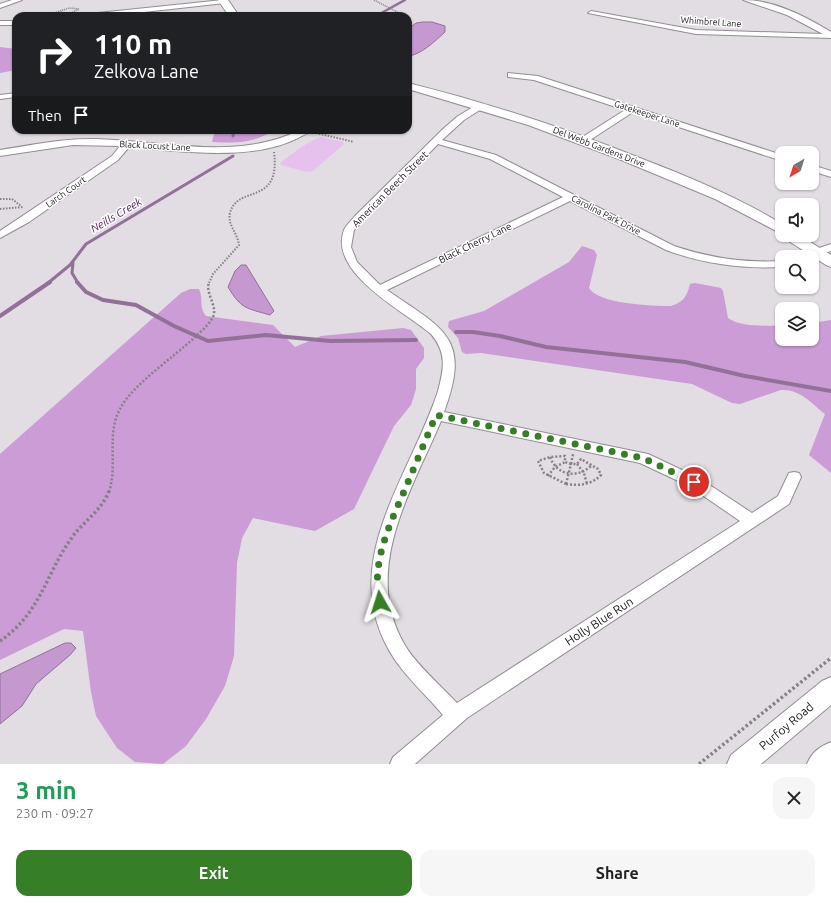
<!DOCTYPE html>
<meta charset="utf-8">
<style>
:root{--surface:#fff;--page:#f6f6f6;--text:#222;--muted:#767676;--accent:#367f26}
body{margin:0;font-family:Ubuntu,sans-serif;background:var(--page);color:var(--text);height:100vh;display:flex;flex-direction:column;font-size:15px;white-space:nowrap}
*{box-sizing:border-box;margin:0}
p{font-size:13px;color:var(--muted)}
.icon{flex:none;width:22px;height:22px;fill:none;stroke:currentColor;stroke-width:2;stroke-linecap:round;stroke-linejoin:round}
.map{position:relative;height:764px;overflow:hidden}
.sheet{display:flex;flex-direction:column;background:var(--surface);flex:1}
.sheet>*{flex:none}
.guide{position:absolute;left:12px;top:12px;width:400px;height:122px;border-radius:12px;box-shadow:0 1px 3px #0004;background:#202124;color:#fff;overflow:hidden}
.needle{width:26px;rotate:219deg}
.fabs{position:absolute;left:775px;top:146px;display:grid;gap:8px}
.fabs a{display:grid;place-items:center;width:44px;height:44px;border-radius:8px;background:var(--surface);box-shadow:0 1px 3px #0004;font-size:20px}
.pin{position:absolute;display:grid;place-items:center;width:34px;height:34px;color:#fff;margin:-17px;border:2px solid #fff;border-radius:50%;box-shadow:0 1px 4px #0007}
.me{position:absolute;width:44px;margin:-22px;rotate:354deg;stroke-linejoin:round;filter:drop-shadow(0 0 3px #0008)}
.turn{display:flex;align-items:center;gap:14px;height:84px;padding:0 16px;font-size:18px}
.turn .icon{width:52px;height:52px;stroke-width:2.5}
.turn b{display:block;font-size:28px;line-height:34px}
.then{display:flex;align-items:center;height:38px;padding:0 16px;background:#0003;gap:8px;font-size:15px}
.round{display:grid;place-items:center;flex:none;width:42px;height:42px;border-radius:12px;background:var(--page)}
.overview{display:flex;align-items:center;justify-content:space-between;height:68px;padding:0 16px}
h1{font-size:24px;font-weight:600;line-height:30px;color:#1e9e55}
.cta{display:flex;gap:8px;margin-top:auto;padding:8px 16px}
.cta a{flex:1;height:46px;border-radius:12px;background:var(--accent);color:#fff;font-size:16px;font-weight:600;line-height:46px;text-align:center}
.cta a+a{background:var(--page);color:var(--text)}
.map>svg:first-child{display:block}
.green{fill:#e6c1ed}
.forest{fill:#cb9cd5}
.water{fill:#c698d0;stroke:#927199}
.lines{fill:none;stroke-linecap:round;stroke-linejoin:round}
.stream-far2{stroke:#927199;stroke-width:2.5}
.stream-far1{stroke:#927199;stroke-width:3}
.stream{stroke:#927199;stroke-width:4}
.street-casing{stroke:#928d93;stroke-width:2}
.secondary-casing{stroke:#928d93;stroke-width:2}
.path-far3{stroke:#868187;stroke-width:1.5;stroke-dasharray:1 1;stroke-linecap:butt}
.path-far2{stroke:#868187;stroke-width:2;stroke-dasharray:1.5 1.5;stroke-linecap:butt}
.path-far1{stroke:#868187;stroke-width:2.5;stroke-dasharray:2 2;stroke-linecap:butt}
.path{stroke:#868187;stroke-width:3.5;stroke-dasharray:2.5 2.5;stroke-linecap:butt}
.street{fill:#fff;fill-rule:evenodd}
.secondary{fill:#fff;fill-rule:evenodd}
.route{stroke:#367f26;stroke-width:7;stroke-dasharray:0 12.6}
.labels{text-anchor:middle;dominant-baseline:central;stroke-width:3;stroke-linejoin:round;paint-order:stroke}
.far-street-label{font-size:9px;fill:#181619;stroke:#fff}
.street-label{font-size:10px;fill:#181619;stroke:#fff}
.water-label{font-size:11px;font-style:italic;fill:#531a5e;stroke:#fff}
.near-street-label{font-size:12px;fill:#181619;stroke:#fff}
</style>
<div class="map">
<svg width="831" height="764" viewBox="0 0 831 764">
<rect width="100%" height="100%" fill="#e2dce3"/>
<!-- green -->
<path class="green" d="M321 137 343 142 344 144 313 171 307 172 281 165 280 163C289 156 311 139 321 137Z"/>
<!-- forest -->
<g class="forest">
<polygon points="0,47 16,49 16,70 0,73"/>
<path d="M215 130H269L270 133C247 144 237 143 212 142Z"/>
<path d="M582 246 594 250 597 255 589 288C598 304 652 306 671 306 683 302 687 297 690 284L695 283 721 288 723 291 728 318C742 328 766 325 782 326V339H812V323L831 320V473L809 455 825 414C811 403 800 389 781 390L740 404 732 403 692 384 481 353 466 354 462 352 458 338 448 327 449 321 484 311 569 262Z"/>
<path d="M190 289H199C204 300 198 305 206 316L273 325 295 347 321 336 403 328 411 330 424 348V358L416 369V389L411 405 394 426 354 509 315 531 253 518 242 538 237 563 234 656 225 686 206 719 186 746 163 764 135 762 117 748 96 716 91 692 83 631 64 629 0 660V454L181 293Z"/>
</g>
<!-- water -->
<g class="water">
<path d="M423 22H432L445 26V32C435 41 421 55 408 56V29L416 23Z"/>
<path d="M241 265H246L274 311 270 315C246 308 241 309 228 287L235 271Z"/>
<polygon points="65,643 71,643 76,648 70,655 36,684 22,706 0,724 0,674"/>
</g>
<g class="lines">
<!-- stream-far2 -->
<polyline class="stream-far2" points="376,16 405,0"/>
<!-- stream-far1 -->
<g class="stream-far1">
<polyline points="233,136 234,130"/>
<polyline points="73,263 72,273 78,283"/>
<polyline points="48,283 70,265 86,244 233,156"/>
</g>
<!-- stream -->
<g class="stream">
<polyline points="77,282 86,292 103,300 136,305 174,326 208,341 266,335 330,341 416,340"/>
<polyline points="0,316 50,282"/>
<polyline points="456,332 473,332 500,336 546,347 685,362 745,376 831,391"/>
</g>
<!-- street casing -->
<g class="street-casing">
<g id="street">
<polygon points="12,0 22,0 0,8 0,4"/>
<polygon points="223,0 226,2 225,3 108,16 85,16 88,14"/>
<path d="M743 0C774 0 805 16 831 32V38L696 34 588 13 591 11 696 30 823 34 787 15Z"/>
<rect x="0" y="21" width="16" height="4"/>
<polygon points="508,73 538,76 782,155 782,161 633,112 587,142 581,142 581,138 625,110 534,80 508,77"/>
<polygon points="16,93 16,97 0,99 0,95"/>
<path d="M480 103 483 104V108L464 120 442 140 496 155 674 246C710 258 744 263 782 261V267C742 269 704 264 666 250L570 201 387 290C443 329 472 337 444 412L648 454 699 478 752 513 778 496 789 473 794 472 799 473 801 477 789 504 467 718 415 764H390L393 757 443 715C428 697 408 679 395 660 333 567 409 480 438 391 444 368 447 353 431 334 404 311 328 273 344 230 346 225 352 220 355 216L443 129 458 116ZM438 144 490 159 563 197 380 285 357 262 351 247 354 230ZM441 421 640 463 689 486 740 521 457 703C442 687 417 665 406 647 360 572 411 492 441 421Z"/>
<path d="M300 130H311C308 134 303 135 298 138 250 162 181 151 129 147L118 160 29 222 0 238V231L112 156 120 146 73 145 0 156V150C32 145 64 138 96 139 164 141 237 161 300 130Z"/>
<polygon points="812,165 831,171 831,177 812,171"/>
<polygon points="831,244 831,251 812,257 798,257 799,255"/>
</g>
</g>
<!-- secondary casing -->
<g class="secondary-casing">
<g id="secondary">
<polygon points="218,0 228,0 239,16 229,16"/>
<path d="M408 83C488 103 568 129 645 160 692 178 739 198 782 224V234L715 199 619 159 528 125 408 89Z"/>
<polygon points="782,235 799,235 831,255 831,267 826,265 784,238"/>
<polygon points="831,677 831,705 761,764 727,764 731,755 822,681"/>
<path d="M831 742V764H807C812 752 819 747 831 742Z"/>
</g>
</g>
<!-- path-far3 -->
<g class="path-far3">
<polyline points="374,0 405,16"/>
<polyline points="45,16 69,8 79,9 69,14 61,12"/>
</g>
<!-- path-far2 -->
<g class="path-far2">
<polyline points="316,133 354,142"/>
<polyline points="0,199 12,199 21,206"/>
<polyline points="0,209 23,207"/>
<path d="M209 283 213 274 239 245C238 234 227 224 230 213 237 184 281 207 274 152"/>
</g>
<!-- path-far1 -->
<g class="path-far1">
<path d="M550 457C557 476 578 479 592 465"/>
<polyline points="571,464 573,454"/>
<polyline points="577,464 584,473 587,484"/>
<polyline points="548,476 555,467 565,462"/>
<path d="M566 484C579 486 591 485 601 475L598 469 581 459 577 464H571"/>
<polyline points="566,484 544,473 538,461 550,457 565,456 565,462 571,464"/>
<polyline points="566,484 571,464"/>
<path d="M109 492C118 465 106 434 120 409 132 385 174 357 194 338 200 332 209 325 213 317 218 306 205 294 209 282"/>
</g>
<!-- path -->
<g class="path">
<path d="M0 641C42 612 45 574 73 536 84 521 102 510 109 491"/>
<polyline points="699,764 831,658"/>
</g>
<!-- street -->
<use href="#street" class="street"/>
<!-- secondary -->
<use href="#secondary" class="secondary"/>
</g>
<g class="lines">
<!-- route -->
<path class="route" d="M380 602C370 563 391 522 406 487 416 463 426 439 436 415L643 458 694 482"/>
</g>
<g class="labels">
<!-- far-street labels -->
<g class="far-street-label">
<text transform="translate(711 22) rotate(4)">Whimbrel Lane</text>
<text transform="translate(647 114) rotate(18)">Gatekeeper Lane</text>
<text transform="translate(155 146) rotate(3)">Black Locust Lane</text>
<text transform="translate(599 147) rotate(21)">Del Webb Gardens Drive</text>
<text transform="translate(66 192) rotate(-35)">Larch Court</text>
<text transform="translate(606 215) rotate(27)">Carolina Park Drive</text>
</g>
<!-- street labels -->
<g class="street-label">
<text transform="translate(390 189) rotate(-45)">American Beech Street</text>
<text transform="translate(475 243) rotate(-26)">Black Cherry Lane</text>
</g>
<!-- water labels -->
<g class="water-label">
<text transform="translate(116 215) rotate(-31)">Neills Creek</text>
</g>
<!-- near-street labels -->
<g class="near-street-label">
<text transform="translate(599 621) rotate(-33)">Holly Blue Run</text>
<text transform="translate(786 726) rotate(-40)">Purfoy Road</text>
</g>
</g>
</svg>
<div class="fabs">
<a><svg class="needle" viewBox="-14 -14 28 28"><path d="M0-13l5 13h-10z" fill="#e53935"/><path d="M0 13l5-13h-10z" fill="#767676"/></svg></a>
<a><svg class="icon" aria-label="sound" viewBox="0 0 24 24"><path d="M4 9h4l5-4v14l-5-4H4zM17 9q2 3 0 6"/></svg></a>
<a><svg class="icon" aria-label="search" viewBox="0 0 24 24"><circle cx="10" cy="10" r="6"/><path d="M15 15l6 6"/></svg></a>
<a><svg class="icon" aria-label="layers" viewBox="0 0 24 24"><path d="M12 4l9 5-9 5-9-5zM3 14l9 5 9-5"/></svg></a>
</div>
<div class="pin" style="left:694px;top:482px;background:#d93025"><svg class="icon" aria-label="arrive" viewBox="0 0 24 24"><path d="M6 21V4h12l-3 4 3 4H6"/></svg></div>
<svg class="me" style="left:380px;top:602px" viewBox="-20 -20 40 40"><path d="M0-17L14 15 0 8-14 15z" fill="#367f26" stroke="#fff" stroke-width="4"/></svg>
<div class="guide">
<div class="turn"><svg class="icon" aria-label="right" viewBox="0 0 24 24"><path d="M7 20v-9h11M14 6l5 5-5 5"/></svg><div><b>110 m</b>Zelkova Lane</div></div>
<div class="then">Then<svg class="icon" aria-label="arrive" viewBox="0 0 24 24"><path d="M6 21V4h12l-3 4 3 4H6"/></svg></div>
</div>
</div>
<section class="sheet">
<div class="overview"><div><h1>3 min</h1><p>230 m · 09:27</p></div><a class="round"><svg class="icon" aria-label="close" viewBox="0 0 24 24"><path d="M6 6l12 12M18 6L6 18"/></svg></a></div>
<div class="cta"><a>Exit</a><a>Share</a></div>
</section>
